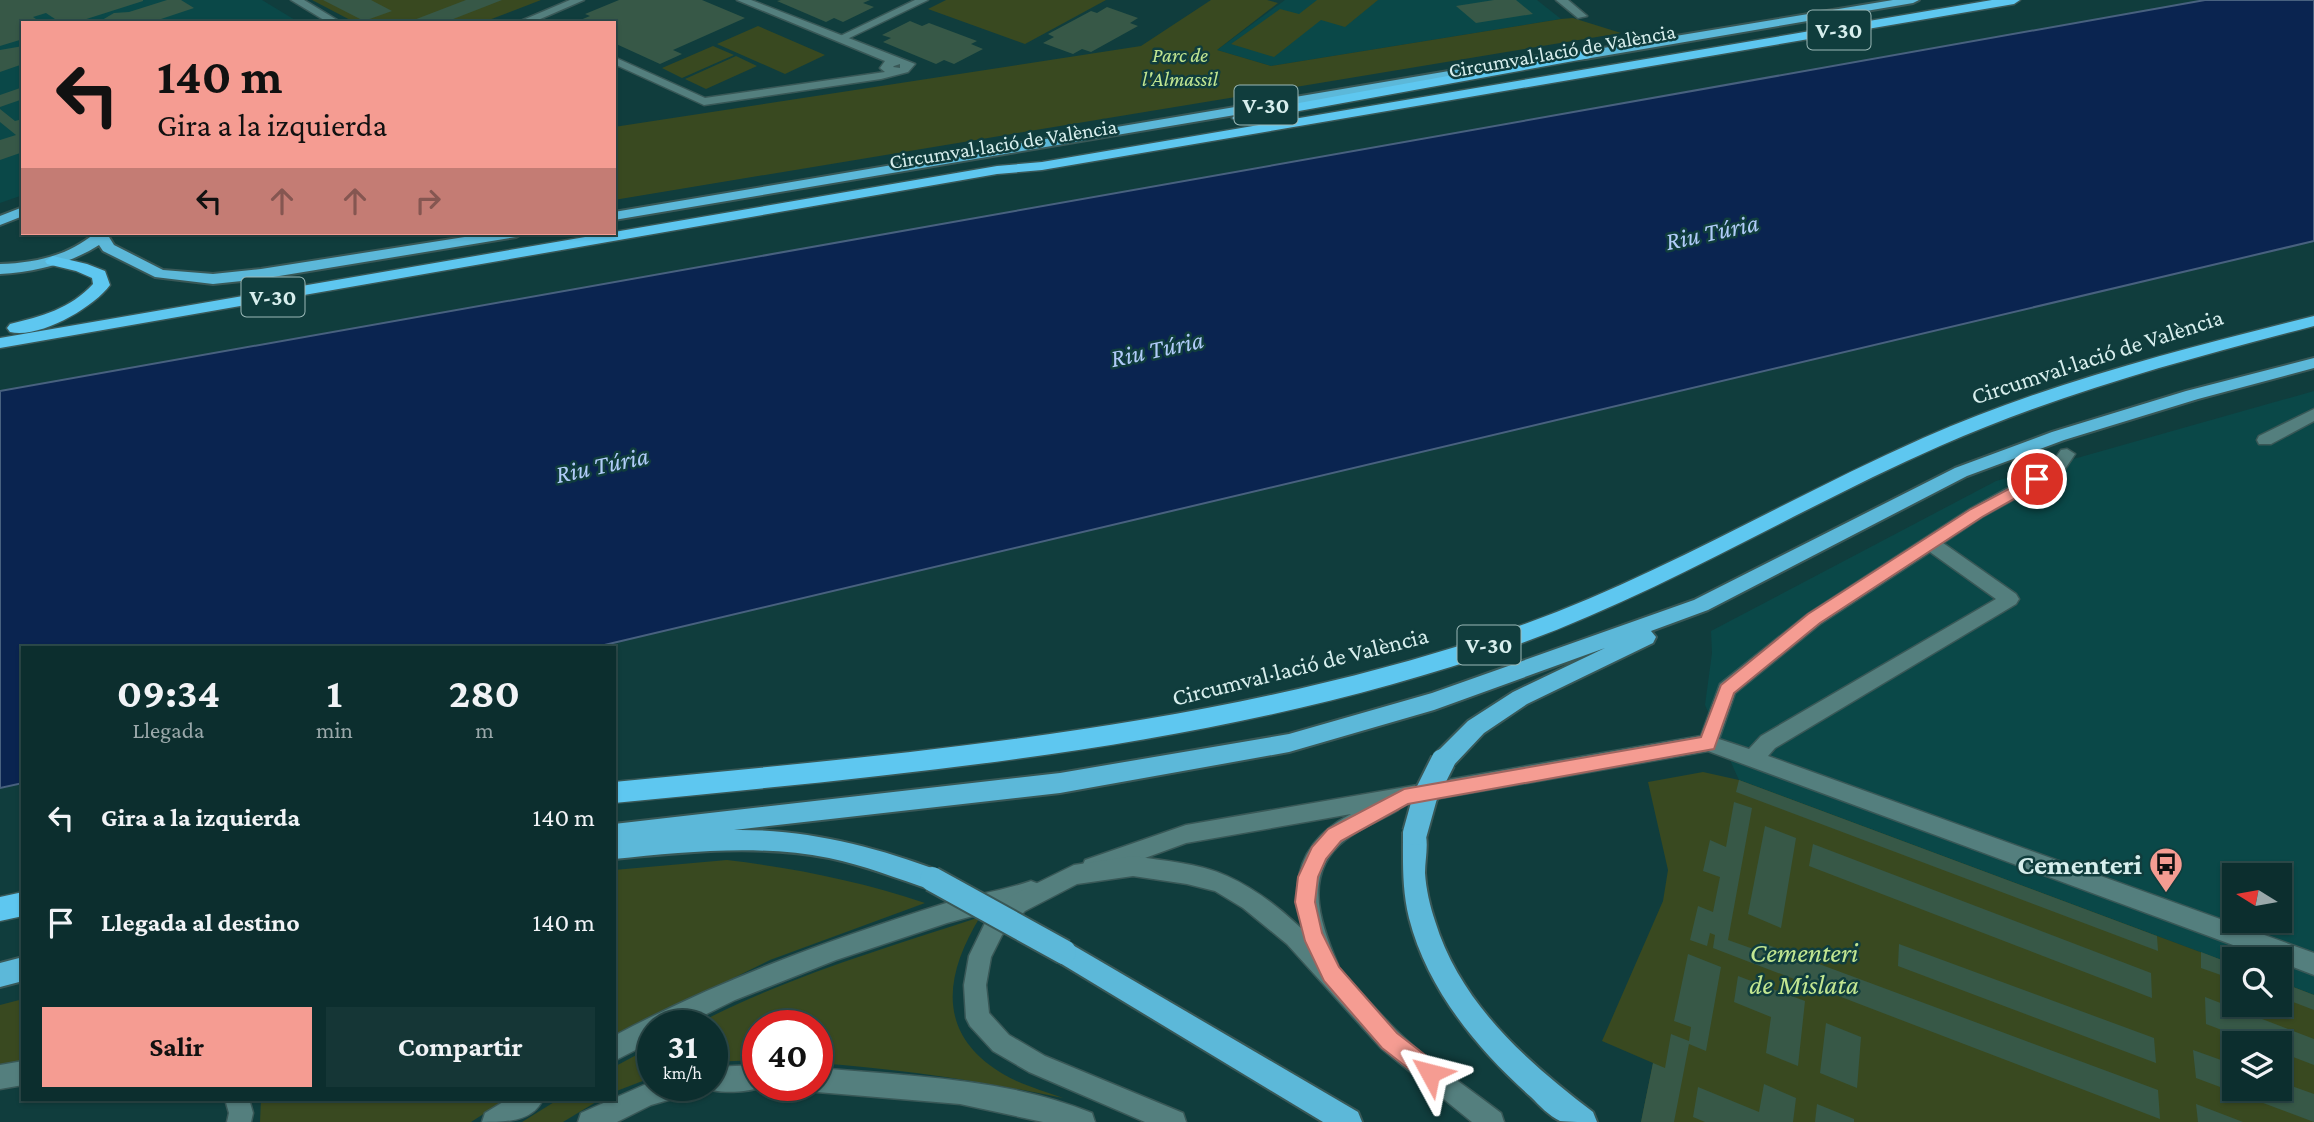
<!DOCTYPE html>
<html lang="es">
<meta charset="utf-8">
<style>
:root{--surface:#0c2e2e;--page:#153636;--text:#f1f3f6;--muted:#9aa8aa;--line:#2c4a4a;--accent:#f59c92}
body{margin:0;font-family:"Crimson Pro",serif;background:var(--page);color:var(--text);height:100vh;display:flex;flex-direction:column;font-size:26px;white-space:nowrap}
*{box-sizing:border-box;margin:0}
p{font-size:23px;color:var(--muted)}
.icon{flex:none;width:38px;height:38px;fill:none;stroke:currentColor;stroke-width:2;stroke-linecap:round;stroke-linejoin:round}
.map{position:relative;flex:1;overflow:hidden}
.drawer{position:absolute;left:21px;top:646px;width:595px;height:455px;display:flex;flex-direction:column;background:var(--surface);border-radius:0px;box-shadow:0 2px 5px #0004,0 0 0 2px var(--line)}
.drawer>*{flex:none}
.banner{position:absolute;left:21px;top:21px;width:595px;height:214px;border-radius:0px;box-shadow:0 2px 5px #0004,0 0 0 2px var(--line);background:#f59c92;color:#111;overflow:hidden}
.needle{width:46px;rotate:281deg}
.fabs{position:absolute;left:2222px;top:863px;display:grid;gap:14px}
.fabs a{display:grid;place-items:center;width:70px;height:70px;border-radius:0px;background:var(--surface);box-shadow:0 2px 5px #0004,0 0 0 2px var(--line);font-size:35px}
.speed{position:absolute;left:637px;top:1010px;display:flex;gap:14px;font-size:35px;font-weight:700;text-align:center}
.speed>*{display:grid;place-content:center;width:91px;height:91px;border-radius:50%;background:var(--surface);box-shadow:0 2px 5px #0004,0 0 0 2px var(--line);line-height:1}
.speed small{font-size:18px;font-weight:400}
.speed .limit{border:10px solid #d22;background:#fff;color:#111}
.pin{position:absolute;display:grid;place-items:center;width:60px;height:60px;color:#fff;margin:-30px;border:4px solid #fff;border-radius:50%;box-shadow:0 2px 7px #0007}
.me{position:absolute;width:77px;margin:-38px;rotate:308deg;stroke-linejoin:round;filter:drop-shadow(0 0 5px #0008)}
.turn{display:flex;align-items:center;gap:24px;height:147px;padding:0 21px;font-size:32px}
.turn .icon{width:91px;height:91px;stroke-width:2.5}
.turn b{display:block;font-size:49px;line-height:60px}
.lanes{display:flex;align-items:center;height:66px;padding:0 21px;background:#0003;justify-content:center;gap:35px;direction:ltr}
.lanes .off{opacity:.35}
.eta{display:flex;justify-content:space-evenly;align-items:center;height:119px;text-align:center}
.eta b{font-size:42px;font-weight:700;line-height:49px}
.cta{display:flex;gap:14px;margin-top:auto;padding:14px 21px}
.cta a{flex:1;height:80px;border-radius:0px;background:var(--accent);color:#111;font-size:28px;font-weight:700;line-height:80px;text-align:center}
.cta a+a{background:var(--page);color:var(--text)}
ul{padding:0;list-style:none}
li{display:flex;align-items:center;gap:21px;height:105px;padding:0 21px}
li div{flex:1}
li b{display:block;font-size:26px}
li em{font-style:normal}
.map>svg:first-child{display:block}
.built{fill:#0a4848;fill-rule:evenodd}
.green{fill:#394920;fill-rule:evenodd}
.water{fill:#0a2450;stroke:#48617f;stroke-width:2}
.building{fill:#375847}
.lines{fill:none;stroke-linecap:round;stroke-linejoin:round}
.pedestrian-casing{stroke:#395857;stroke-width:3}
.minor-casing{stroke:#395857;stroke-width:3}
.tertiary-casing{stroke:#395857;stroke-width:3}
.trunk-casing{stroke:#395857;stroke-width:4}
.motorway-casing{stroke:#395857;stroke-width:3}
.pedestrian{fill:#547f7e;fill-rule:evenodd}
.minor{fill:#547f7e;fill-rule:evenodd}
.tertiary{fill:#547f7e;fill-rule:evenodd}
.trunk{fill:#5cb8d9;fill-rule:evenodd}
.motorway{fill:#5ec7f0;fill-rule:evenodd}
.trunk-bridge-casing{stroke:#395857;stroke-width:28;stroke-linecap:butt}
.trunk-bridge{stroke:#5cb8d9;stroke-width:24}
.route{fill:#f59c92;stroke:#9f655f;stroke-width:2}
.labels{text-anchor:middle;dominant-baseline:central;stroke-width:5;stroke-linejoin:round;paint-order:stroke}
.far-street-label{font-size:21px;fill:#d7eeed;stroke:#103d3d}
.far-park-label{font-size:21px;font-style:italic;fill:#c2e691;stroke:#103d3d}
.shield{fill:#103d3d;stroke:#9bb9b8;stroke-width:2}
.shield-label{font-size:23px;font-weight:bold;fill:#d7eeed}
.street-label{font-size:24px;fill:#d7eeed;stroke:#103d3d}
.water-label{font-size:26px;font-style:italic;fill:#b1ccf9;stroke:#103d3d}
.near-poi-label{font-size:28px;font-weight:bold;fill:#d7eeed;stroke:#103d3d;text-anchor:end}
.near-park-label{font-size:28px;font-style:italic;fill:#c2e691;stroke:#103d3d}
</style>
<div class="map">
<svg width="2314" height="1122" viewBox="0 0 2314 1122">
<rect width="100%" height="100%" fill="#103d3d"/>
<!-- built -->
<g class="built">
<polygon points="0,0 262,0 300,23 23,23 23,195 0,203"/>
<polygon points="1285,0 1537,0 1561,19 1271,66 1217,50"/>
<path d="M2314 391V995L2280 982V959H2235V965L1739 780 1705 705 1712 653 1711 631 1996 481ZM2235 875H2280V920H2235Z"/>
</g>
<!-- green -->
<g class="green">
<polygon points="312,0 541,0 481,23 356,23"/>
<polygon points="946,0 1106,0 1025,44 928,9"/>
<polygon points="1211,0 1267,0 1278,3 1217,50 1271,66 1561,19 1573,18 1621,33 614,200 614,127 1141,46"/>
<polygon points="1317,0 1378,0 1345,27 1321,20 1274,57 1231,44 1280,9 1299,14"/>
<polygon points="758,26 825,55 785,74 717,44"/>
<polygon points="713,46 734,55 682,78 662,68"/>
<polygon points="736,56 757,66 706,89 685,79"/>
<path d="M1703 772 1739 780 2235 965V1004H2280V982L2314 995V1122H1641L1653 1063 1602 1041 1663 901 1668 870 1648 782ZM2235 1043H2280V1088H2235Z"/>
<path d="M727 860C794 868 860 881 925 903L770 960 614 1037V870Z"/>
<path d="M980 917C944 976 936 1034 1003 1074 1021 1085 1044 1091 1063 1098 981 1081 901 1069 817 1063V1026H758V1060L712 1062V1026H693C783 978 883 949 980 917Z"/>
<polygon points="23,999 23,1063 0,1066 0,1005"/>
<polygon points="653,1046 653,1077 614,1092 614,1067"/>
<polygon points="261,1099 507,1099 471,1122 260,1122"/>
<polygon points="559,1099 601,1099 563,1122 522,1122"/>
</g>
<!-- water -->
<polygon class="water" points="2205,0 2314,0 2314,241 596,647 23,648 23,783 0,788 0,391"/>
<!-- building -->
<g class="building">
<polygon points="0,0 143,0 143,1 74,23 61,23 46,13 33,17 42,23 23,23 23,39 0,46"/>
<polygon points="167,0 181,0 194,8 149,23 97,23 114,13 129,12"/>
<polygon points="323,0 371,0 392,11 364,21"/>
<polygon points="466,0 502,0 443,23 406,23"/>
<polygon points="619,0 702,0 745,18 673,50 682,54 660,64 614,43 614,23 573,23 590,16 585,14"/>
<polygon points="781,0 870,0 863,3 874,7 843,22 834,18 826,22 777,1"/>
<polygon points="1494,0 1516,0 1533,14 1476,23 1456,6"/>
<polygon points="1107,7 1138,18 1130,23 1138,26 1091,52 1082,49 1073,54 1043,43 1054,37 1048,34 1091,11 1097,13"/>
<polygon points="910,21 922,26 929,23 977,41 971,44 983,49 954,64 944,60 936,64 883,42 891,38 882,35"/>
<polygon points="23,46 23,64 0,72 0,50"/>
<polygon points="23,87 23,99 0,107 0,95"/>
<polygon points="0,109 15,121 23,119 23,137 20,138 23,140 23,152 0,160 0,140 16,135 0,122"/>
<polygon points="1739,780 2157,936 2158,951 1736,792"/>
<polygon points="1734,802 1752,808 1728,940 1759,951 1760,942 2158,1090 2160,1119 1713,948 1715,935 1710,933 1707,946 1690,940 1698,906 1713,912 1720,877 1703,871 1710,840 1726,847"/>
<polygon points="1765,826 1796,838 1781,928 1748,914"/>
<polygon points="1813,844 2151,973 2152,998 1809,866"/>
<polygon points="1899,944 2154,1038 2156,1063 1898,966"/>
<polygon points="2201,952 2235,965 2235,980 2201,968"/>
<polygon points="1688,954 1721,967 1706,1051 1689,1044 1674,1122 1641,1122 1653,1063 1665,1068 1671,1034 1689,1041 1691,1027 1674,1021"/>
<polygon points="1738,976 1805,1001 1798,1066 1766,1053 1771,1017 1734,1002"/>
<polygon points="2280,982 2314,995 2314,1010 2280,997"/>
<polygon points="2205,997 2314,1039 2314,1065 2280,1052 2280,1043 2256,1043 2206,1024"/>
<polygon points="1826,1023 1861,1037 1857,1088 1820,1073"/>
<polygon points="2193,1050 2235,1065 2235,1088 2280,1088 2280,1082 2314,1094 2314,1122 2196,1078"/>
<polygon points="1764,1084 1796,1098 1793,1122 1705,1122 1693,1117 1698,1087 1759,1112"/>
<polygon points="1817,1104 1854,1119 1854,1122 1815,1122"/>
<polygon points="2196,1104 2243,1122 2198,1122"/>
</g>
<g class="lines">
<!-- pedestrian casing -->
<g class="pedestrian-casing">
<g id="pedestrian">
<polygon points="915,0 928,0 843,41 834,39"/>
<polygon points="1556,0 1568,0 1587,16 1578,18"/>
</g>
</g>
<!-- minor casing -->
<g class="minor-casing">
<g id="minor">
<polygon points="291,0 304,0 342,23 329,23"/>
<path d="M737 0H751L915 64 908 72 881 79 704 105 614 64V57L705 98 885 72 880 68 885 61ZM900 64V68L893 67 894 66Z"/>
<polygon points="2314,409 2314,421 2271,444 2259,444 2257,440 2259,436"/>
<path d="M2067 449 2075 454 2063 472 1982 517 1943 543 2016 594 2019 599 2016 604 1775 748 1768 756 2314 953V975L2280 962V959H2271L1708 751 1401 805 1398 810C1381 820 1361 827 1345 840 1302 873 1320 923 1338 965L1335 973 1327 976 1319 973C1291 911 1280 851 1351 814L1186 843 1093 877 1085 874 1082 867 1085 860 1186 825 1701 736 1720 684 1808 614 1970 509 2051 464 2061 450ZM1930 552 1996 599 1761 736 1749 749 1719 739 1735 693 1820 624Z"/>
<path d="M1031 881 1039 884 1042 891 1039 898 947 923 836 960 735 1000 682 1026H653V1041L614 1061V1036C719 980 829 940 943 904 972 895 1002 891 1031 881Z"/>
<polygon points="23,1061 23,1085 0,1089 0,1065"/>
<path d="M758 1065V1085H767C752 1092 715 1096 702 1085H712V1067Z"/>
<path d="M817 1068C909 1076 1006 1078 1092 1113L1095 1122H1043L960 1104 817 1092 807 1085H817Z"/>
<polygon points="653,1081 653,1085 692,1085 689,1094 651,1105 617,1122 578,1122 581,1113"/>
<polygon points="225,1099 249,1099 253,1113 251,1122 227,1122 229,1113"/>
<path d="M508 1099H543C533 1122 505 1122 482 1122L485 1113Z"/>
</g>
</g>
<!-- tertiary casing -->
<g class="tertiary-casing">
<g id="tertiary">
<polygon points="570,0 584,0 531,23 516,23"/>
<path d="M1133 856C1164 861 1198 863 1227 876 1298 908 1342 977 1396 1030 1427 1061 1466 1086 1501 1113L1504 1122H1472L1381 1048 1287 944 1243 908 1215 891 1187 884 1133 876 1077 884 1025 911 1002 935 991 957 986 985 989 1013 1009 1035 1045 1056 1183 1113 1186 1122H1145L1029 1072 993 1051 970 1026 966 1018 964 985 969 956 986 921 1009 897 1074 865Z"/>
</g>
</g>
<!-- trunk casing -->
<g class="trunk-casing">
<g id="trunk">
<polygon points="1893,0 1919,0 1913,3 1585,59 1555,61 614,220 614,212 1555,53 1585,51"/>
<polygon points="23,207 23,216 0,225 0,216"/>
<path d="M95 233H111L109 237 114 245 163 270 213 274 261 269 490 233H523L516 237 261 279 213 284 155 277 103 251 99 245C69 264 35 272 0 274V264C35 263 68 256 95 233Z"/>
<path d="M2314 358V368L2198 399 2064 440 1967 476 1708 610 1651 631 1656 637 1653 643 1527 704 1484 733 1451 768 1443 770 1435 768 1432 761 1435 754 1468 721 1513 692 1605 648 1434 710 1289 752 1060 793 734 830C806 829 873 846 940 871L944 879 940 887 932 890C898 879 864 865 829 858 758 844 685 852 614 859V824L1060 773 1289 734 1432 693 1694 600 1955 468 2052 432 2186 391Z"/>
<path d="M1415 823 1423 826C1430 840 1425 858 1425 873 1426 889 1430 906 1435 921 1460 1003 1527 1062 1593 1112L1597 1122C1586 1122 1568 1122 1560 1121 1549 1116 1539 1105 1531 1097 1477 1049 1427 989 1409 918 1402 889 1403 863 1403 833L1407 826Z"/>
<polygon points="1064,940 1358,1112 1362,1122 1323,1122 1055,960 1052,952 1055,944"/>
<polygon points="23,957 23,981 0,987 0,963"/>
</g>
</g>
<!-- motorway casing -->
<g class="motorway-casing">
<g id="motorway">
<polygon points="1992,0 2020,0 2014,4 1042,170 997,174 0,348 0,338 997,166 1042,162"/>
<polygon points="1585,51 1592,55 1590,58 1239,122 1232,118 1239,114"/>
<path d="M53 256 87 264 105 271 110 285C93 308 39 339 10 332L7 328 10 324C42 316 70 309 93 284L92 278 76 271 47 264 45 261Z"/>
<path d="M2314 316V326C2187 359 2060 393 1940 446 1795 510 1660 594 1511 647 1223 748 916 773 614 803V782C910 753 1209 729 1493 635 1643 586 1779 502 1923 438 2048 383 2181 349 2314 316Z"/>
<polygon points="23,892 23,916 0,921 0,897"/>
</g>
</g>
<!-- pedestrian -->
<use href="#pedestrian" class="pedestrian"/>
<!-- minor -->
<use href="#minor" class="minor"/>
<!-- tertiary -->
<use href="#tertiary" class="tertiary"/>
<!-- trunk -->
<use href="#trunk" class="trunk"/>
<!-- motorway -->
<use href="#motorway" class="motorway"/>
<!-- trunk-bridge casing -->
<g class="trunk-bridge-casing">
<g id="trunk-bridge">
<polyline points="1415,833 1425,797 1443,761"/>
<polyline points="932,879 1064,952"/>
</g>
</g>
<!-- trunk-bridge -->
<use href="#trunk-bridge" class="trunk-bridge"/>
</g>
<!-- route -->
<polygon class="route" points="2037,474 2042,476 2045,479 2042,483 1982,517 1820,623 1734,693 1714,749 1408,804 1341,841 1326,859 1318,877 1315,902 1322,933 1339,967 1397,1033 1438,1065 1441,1073 1438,1080 1430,1084 1423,1080 1382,1048 1324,981 1305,941 1295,902 1298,877 1312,847 1328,829 1404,789 1701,737 1721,685 1808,614 1971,509"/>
<!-- icons -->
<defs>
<g id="bus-pin" transform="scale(1.75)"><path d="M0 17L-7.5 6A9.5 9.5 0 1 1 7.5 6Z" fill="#f59c92" stroke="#103d3d"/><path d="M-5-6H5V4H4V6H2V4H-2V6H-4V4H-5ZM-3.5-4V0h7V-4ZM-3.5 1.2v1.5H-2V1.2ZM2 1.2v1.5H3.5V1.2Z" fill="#111"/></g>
</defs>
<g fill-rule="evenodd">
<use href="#bus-pin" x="2166" y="864"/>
</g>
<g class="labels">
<!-- far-street labels -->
<g class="far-street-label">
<text transform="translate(1562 51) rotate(-10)">Circumval·lació de València</text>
<text transform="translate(1003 144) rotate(-9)">Circumval·lació de València</text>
</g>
<!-- far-park labels -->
<g class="far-park-label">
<text x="1180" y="55">Parc de<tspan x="1180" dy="24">l'Almassil</tspan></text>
</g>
<!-- shield labels -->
<g class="shield">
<rect x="1807.5" y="10.5" width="63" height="39" rx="5"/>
<rect x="1234.5" y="85.5" width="63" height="39" rx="5"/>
<rect x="241.5" y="277.5" width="63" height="39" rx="5"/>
<rect x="1457.5" y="625.5" width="63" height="39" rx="5"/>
</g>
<g class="shield-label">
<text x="1839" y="30">V-30</text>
<text x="1266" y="105">V-30</text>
<text x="273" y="297">V-30</text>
<text x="1489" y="645">V-30</text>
</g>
<!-- street labels -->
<g class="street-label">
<text transform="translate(2097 356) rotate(-18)">Circumval·lació de València</text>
<text transform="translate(1300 666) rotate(-14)">Circumval·lació de València</text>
</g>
<!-- water labels -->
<g class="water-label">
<text transform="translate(1712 232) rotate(-12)">Riu Túria</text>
<text transform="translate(1157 349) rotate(-12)">Riu Túria</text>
<text transform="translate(602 465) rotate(-12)">Riu Túria</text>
</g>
<!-- near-poi labels -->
<g class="near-poi-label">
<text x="2142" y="864">Cementeri</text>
</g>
<!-- near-park labels -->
<g class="near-park-label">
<text x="1804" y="952">Cementeri<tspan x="1804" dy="32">de Mislata</tspan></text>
</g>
</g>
</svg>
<div class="fabs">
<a><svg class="needle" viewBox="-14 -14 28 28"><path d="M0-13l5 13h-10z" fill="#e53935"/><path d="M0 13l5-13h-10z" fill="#9aa8aa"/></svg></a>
<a><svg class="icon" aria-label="search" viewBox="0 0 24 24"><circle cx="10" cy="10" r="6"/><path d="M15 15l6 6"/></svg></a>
<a><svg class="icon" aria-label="layers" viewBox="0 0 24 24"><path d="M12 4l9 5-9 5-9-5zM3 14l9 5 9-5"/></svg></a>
</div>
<div class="speed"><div>31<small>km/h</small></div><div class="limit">40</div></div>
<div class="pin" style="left:2037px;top:479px;background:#d93025"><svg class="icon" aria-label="arrive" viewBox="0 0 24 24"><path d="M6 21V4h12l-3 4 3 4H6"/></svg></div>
<svg class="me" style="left:1430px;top:1073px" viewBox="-20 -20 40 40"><path d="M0-17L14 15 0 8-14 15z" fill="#f59c92" stroke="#fff" stroke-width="4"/></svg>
<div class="banner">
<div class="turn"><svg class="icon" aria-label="left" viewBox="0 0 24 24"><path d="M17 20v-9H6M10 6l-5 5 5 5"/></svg><div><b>140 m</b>Gira a la izquierda</div></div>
<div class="lanes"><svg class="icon" aria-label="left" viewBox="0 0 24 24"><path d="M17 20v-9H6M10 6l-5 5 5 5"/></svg><svg class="icon off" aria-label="ahead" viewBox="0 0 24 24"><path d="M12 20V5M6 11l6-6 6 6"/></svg><svg class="icon off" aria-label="ahead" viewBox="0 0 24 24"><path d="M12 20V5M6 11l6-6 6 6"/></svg><svg class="icon off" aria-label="right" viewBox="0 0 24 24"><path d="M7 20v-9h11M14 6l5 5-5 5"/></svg></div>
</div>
<section class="drawer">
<div class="eta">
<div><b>09:34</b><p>Llegada</p></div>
<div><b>1</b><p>min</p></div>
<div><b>280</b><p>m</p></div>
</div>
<ul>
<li><svg class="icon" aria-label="left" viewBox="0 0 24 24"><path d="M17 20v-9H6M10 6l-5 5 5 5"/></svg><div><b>Gira a la izquierda</b></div><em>140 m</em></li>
<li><svg class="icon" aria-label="arrive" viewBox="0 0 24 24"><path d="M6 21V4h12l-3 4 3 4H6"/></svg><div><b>Llegada al destino</b></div><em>140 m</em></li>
</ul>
<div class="cta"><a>Salir</a><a>Compartir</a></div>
</section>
</div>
